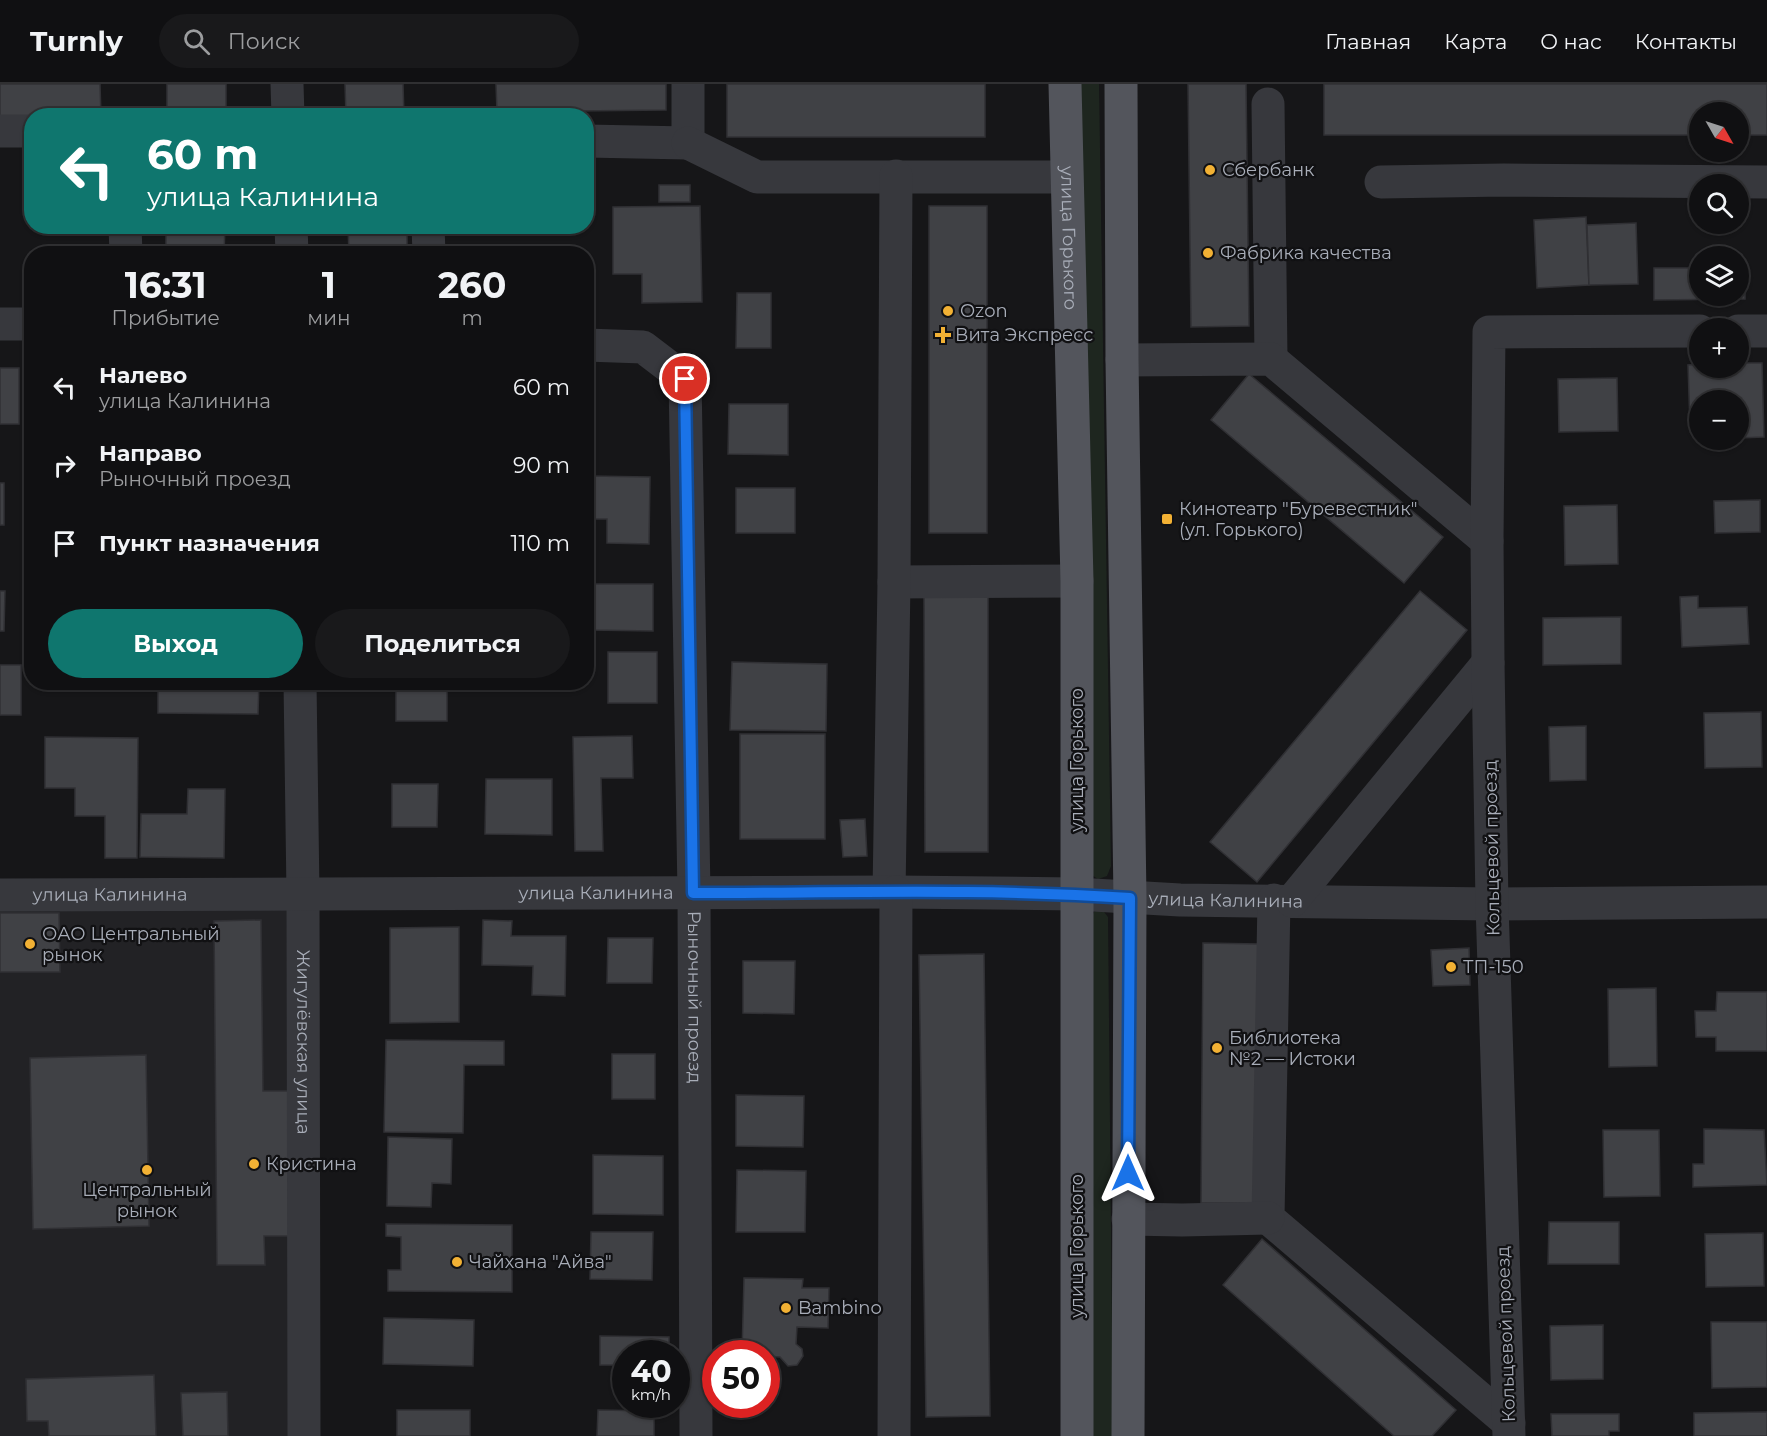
<!DOCTYPE html>
<html lang="ru">
<meta charset="utf-8">
<style>
:root{--surface:#101012;--page:#19191b;--text:#f1f3f6;--muted:#9c9d9f;--line:#303032;--accent:#0f766e}
body{margin:0;font-family:Montserrat,sans-serif;background:var(--page);color:var(--text);height:100vh;display:flex;flex-direction:column;font-size:22px;white-space:nowrap}
*{box-sizing:border-box;margin:0}
p{font-size:20px;color:var(--muted)}
.icon{flex:none;width:33px;height:33px;fill:none;stroke:currentColor;stroke-width:2;stroke-linecap:round;stroke-linejoin:round}
.map{position:relative;flex:1;overflow:hidden}
.sheet{position:absolute;left:24px;top:162px;width:570px;height:444px;display:flex;flex-direction:column;background:var(--surface);border-radius:24px;box-shadow:0 2px 4px #0004,0 0 0 2px var(--line)}
.sheet>*{flex:none}
.guide{position:absolute;left:24px;top:24px;width:570px;height:126px;border-radius:24px;box-shadow:0 2px 4px #0004,0 0 0 2px var(--line);background:#0f766e;color:#fff;overflow:hidden}
.needle{width:39px;rotate:129deg}
.fabs{position:absolute;left:1689px;top:18px;display:grid;gap:12px}
.fabs a{display:grid;place-items:center;width:60px;height:60px;border-radius:50%;background:var(--surface);box-shadow:0 2px 4px #0004,0 0 0 2px var(--line);font-size:30px}
.speed{position:absolute;left:612px;top:1256px;display:flex;gap:12px;font-size:30px;font-weight:700;text-align:center}
.speed>*{display:grid;place-content:center;width:78px;height:78px;border-radius:50%;background:var(--surface);box-shadow:0 2px 4px #0004,0 0 0 2px var(--line);line-height:1}
.speed small{font-size:15px;font-weight:400}
.speed .limit{border:9px solid #d22;background:#fff;color:#111}
.pin{position:absolute;display:grid;place-items:center;width:51px;height:51px;color:#fff;margin:-26px;border:3px solid #fff;border-radius:50%;box-shadow:0 2px 6px #0007}
.me{position:absolute;width:66px;margin:-33px;rotate:0deg;stroke-linejoin:round;filter:drop-shadow(0 0 4px #0008)}
.turn{display:flex;align-items:center;gap:21px;height:126px;padding:0 24px;font-size:27px}
.turn .icon{width:78px;height:78px;stroke-width:2.5}
.turn b{display:block;font-size:42px;line-height:51px}
.eta{display:flex;justify-content:space-evenly;align-items:center;height:102px;text-align:center}
.eta b{font-size:36px;font-weight:700;line-height:42px}
.primary-button{display:flex;gap:12px;margin-top:auto;padding:12px 24px}
.primary-button a{flex:1;height:69px;border-radius:36px;background:var(--accent);color:#fff;font-size:24px;font-weight:700;line-height:69px;text-align:center}
.primary-button a+a{background:var(--page);color:var(--text)}
ul{padding:0;list-style:none}
li{display:flex;align-items:center;gap:18px;height:78px;padding:0 24px}
li div{flex:1}
li b{display:block;font-size:22px}
li em{font-style:normal}
header{display:flex;align-items:center;gap:36px;box-sizing:border-box;height:84px;padding:0 30px;background:var(--surface);border-bottom:2px solid var(--line)}
header strong{font-size:28px}
nav{display:flex;gap:33px;margin-inline-start:auto;font-size:21px}
.search{width:420px;height:54px;background:var(--page);display:flex;align-items:center;gap:15px;box-sizing:border-box;padding:0 21px;border-radius:33px;color:var(--muted);font-size:22px}
.map>svg:first-child{display:block}
.built{fill:#222225}
.green{fill:#1e261f}
.building{fill:#404145;stroke:#303034;stroke-width:1.5}
.lines{fill:none;stroke-linecap:round;stroke-linejoin:round}
.minor{stroke:#37383d;stroke-width:33}
.major{stroke:#53555c;stroke-width:33}
.route-casing{stroke:#114b97;stroke-width:15}
.route{stroke:#1a73e8;stroke-width:10}
.poi-dot{fill:#f2b134;stroke:#111113;stroke-width:2}
.labels{text-anchor:middle;dominant-baseline:central;stroke-width:4.5;stroke-linejoin:round;paint-order:stroke}
.poi-label{font-size:18px;fill:#a8adb8;stroke:#111113;text-anchor:start}
.street-label{font-size:18px;fill:#a8adb8;stroke:#111113}
</style>
<header>
<strong>Turnly</strong>
<div class="search"><svg class="icon" aria-label="search" viewBox="0 0 24 24"><circle cx="10" cy="10" r="6"/><path d="M15 15l6 6"/></svg>Поиск</div>
<nav><a>Главная</a><a>Карта</a><a>О нас</a><a>Контакты</a></nav>
</header>
<div class="map">
<svg width="1767" height="1352" viewBox="0 0 1767 1352">
<rect width="100%" height="100%" fill="#161618"/>
<!-- built -->
<polygon class="built" points="294,819 295,1352 0,1352 0,821"/>
<!-- green -->
<g class="green">
<polygon points="1081,0 1099,0 1111,782 1107,792 1098,795 1090,790"/>
<polygon points="1099,826 1104,828 1108,833 1113,1352 1093,1352 1091,834 1094,828"/>
</g>
<!-- building -->
<g class="building">
<polygon points="0,0 100,0 101,32 0,33"/>
<rect x="167" y="0" width="59" height="32"/>
<polygon points="345,0 403,0 404,32 346,32"/>
<polygon points="496,0 666,0 666,26 497,28"/>
<rect x="727" y="0" width="258" height="53"/>
<polygon points="1188,0 1246,0 1249,242 1191,243"/>
<polygon points="1324,0 1767,0 1767,51 1738,51 1738,28 1700,28 1700,51 1324,51"/>
<rect x="659" y="101" width="31" height="17"/>
<polygon points="700,122 702,218 642,219 642,190 613,190 613,123"/>
<rect x="929" y="122" width="58" height="327"/>
<polygon points="1586,133 1589,201 1537,204 1534,136"/>
<polygon points="1636,139 1638,200 1589,201 1587,141"/>
<polygon points="166,142 225,142 224,170 166,170"/>
<polygon points="348,142 407,142 407,170 349,170"/>
<polygon points="1738,183 1745,183 1745,215 1654,216 1654,184 1700,184 1700,212 1738,212"/>
<polygon points="737,209 771,209 771,264 736,264"/>
<polygon points="1738,279 1762,279 1764,353 1738,354 1738,316 1700,316 1700,341 1690,342 1688,281 1700,280 1700,284 1738,284"/>
<rect x="0" y="284" width="19" height="56"/>
<polygon points="1249,290 1443,453 1404,499 1211,336"/>
<polygon points="1617,294 1618,347 1559,348 1558,295"/>
<polygon points="729,320 788,320 788,371 728,370"/>
<polygon points="590,392 650,393 649,460 607,459 607,435 589,435"/>
<rect x="0" y="399" width="4" height="42"/>
<rect x="736" y="404" width="59" height="45"/>
<polygon points="1760,416 1760,448 1715,449 1714,417"/>
<polygon points="1617,421 1618,480 1565,481 1564,422"/>
<polygon points="590,500 653,500 653,547 590,546"/>
<polygon points="0,507 5,507 4,547 0,547"/>
<polygon points="1420,507 1467,546 1257,798 1210,758"/>
<polygon points="1698,512 1698,524 1747,523 1749,560 1682,563 1680,513"/>
<polygon points="924,513 988,513 988,768 925,768"/>
<polygon points="1621,533 1621,580 1543,581 1543,534"/>
<rect x="608" y="568" width="49" height="51"/>
<polygon points="732,578 827,580 826,647 730,646"/>
<rect x="0" y="581" width="21" height="50"/>
<polygon points="158,598 259,598 258,630 158,629"/>
<rect x="396" y="598" width="51" height="39"/>
<polygon points="1761,628 1762,683 1705,684 1704,629"/>
<polygon points="1586,642 1586,696 1550,697 1549,643"/>
<rect x="740" y="650" width="85" height="105"/>
<polygon points="632,652 633,694 601,694 603,767 575,767 573,653"/>
<polygon points="45,653 138,654 137,774 105,774 105,732 75,732 75,704 45,704"/>
<polygon points="486,695 552,695 552,751 485,750"/>
<polygon points="392,700 438,700 437,743 392,743"/>
<polygon points="188,705 225,705 224,774 140,773 141,730 187,730"/>
<polygon points="865,735 867,772 843,773 840,736"/>
<polygon points="0,829 59,829 60,888 0,888"/>
<polygon points="261,836 263,1007 290,1007 292,1152 264,1152 265,1181 217,1181 214,837"/>
<polygon points="483,836 512,837 511,852 566,852 565,912 532,911 533,882 482,881"/>
<polygon points="459,843 459,938 390,939 390,844"/>
<polygon points="608,854 653,854 652,899 607,899"/>
<polygon points="1203,859 1260,860 1258,1119 1201,1119"/>
<polygon points="1469,864 1470,901 1433,902 1431,866"/>
<polygon points="984,870 990,1332 926,1333 919,871"/>
<polygon points="743,877 795,877 794,930 743,929"/>
<polygon points="1656,904 1657,982 1609,983 1608,905"/>
<polygon points="1717,908 1767,908 1767,967 1716,967 1716,953 1696,953 1695,927 1716,927"/>
<polygon points="386,956 504,957 504,981 464,981 463,1049 384,1048"/>
<rect x="612" y="970" width="43" height="45"/>
<polygon points="146,971 149,1142 33,1145 30,974"/>
<polygon points="736,1011 804,1012 803,1063 736,1062"/>
<polygon points="1704,1045 1764,1046 1767,1101 1693,1103 1693,1080 1704,1080"/>
<polygon points="1603,1046 1659,1046 1660,1112 1604,1113"/>
<polygon points="388,1053 452,1055 451,1100 432,1099 431,1123 387,1122"/>
<polygon points="593,1071 663,1072 663,1131 593,1130"/>
<polygon points="737,1086 806,1087 805,1148 736,1148"/>
<polygon points="1549,1138 1619,1138 1619,1180 1548,1180"/>
<polygon points="386,1140 512,1141 512,1208 388,1207 388,1186 401,1186 401,1153 386,1152"/>
<polygon points="591,1148 653,1148 652,1196 590,1195"/>
<polygon points="1763,1149 1764,1202 1706,1203 1705,1150"/>
<polygon points="1262,1155 1456,1326 1432,1352 1394,1352 1223,1201"/>
<polygon points="744,1194 803,1195 802,1204 829,1204 828,1244 797,1243 796,1260 802,1265 803,1272 797,1281 788,1282 780,1273 766,1272 766,1269 742,1269"/>
<polygon points="384,1234 474,1236 473,1282 383,1280"/>
<polygon points="1711,1238 1767,1238 1767,1303 1712,1304"/>
<polygon points="1603,1241 1603,1295 1551,1296 1550,1242"/>
<polygon points="600,1252 669,1253 669,1269 626,1269 626,1281 600,1281"/>
<polygon points="154,1291 156,1352 49,1352 48,1337 27,1337 26,1295"/>
<polygon points="227,1308 228,1352 183,1352 181,1309"/>
<rect x="397" y="1326" width="73" height="26"/>
<polygon points="598,1326 654,1327 654,1352 597,1352"/>
<polygon points="1767,1328 1767,1352 1694,1352 1694,1329"/>
<polygon points="1551,1330 1619,1330 1619,1347 1609,1347 1609,1352 1552,1352"/>
</g>
<g class="lines">
<!-- minor -->
<g class="minor">
<polyline points="287,0 288,32"/>
<polyline points="1268,20 1271,275"/>
<polyline points="0,47 32,47"/>
<polyline points="586,57 688,59 688,0"/>
<polyline points="688,59 757,93 1066,93"/>
<polyline points="1381,98 1504,96 1767,98"/>
<polyline points="125,142 126,170"/>
<polyline points="291,142 292,170"/>
<polyline points="428,142 429,170"/>
<polyline points="0,240 32,240"/>
<polyline points="1738,247 1767,247"/>
<path id="s1" d="M586 261 643 263 685 295 694 809 696 1352"/>
<polyline points="1122,276 1271,275 1487,457"/>
<polyline points="894,498 1077,497"/>
<path id="s2" d="M300 598 303 810 304 1352"/>
<polyline points="889,809 894,498 896,92"/>
<path id="s3" d="M0 811 896 808 1076 810 1180 816 1492 820 1767 818"/>
<polyline points="1274,816 1268,1134 1509,1339"/>
<polyline points="1292,817 1488,579"/>
<polyline points="1128,1135 1182,1136 1268,1134"/>
<polyline points="894,1352 896,808"/>
<polyline points="1509,1352 1492,820 1488,579 1487,457 1489,248 1700,247"/>
</g>
<!-- major -->
<g class="major">
<path id="s4" d="M1065 0 1077 497V1352"/>
<polyline points="1121,0 1122,276 1130,814 1128,1352"/>
</g>
</g>
<g class="lines">
<!-- route casing -->
<g class="route-casing">
<path id="route" d="M685 295 693 809C838 809 986 804 1130 814L1128 1089"/>
</g>
<!-- route -->
<use href="#route" class="route"/>
</g>
<!-- markers -->
<g class="poi-dot">
<circle cx="1210" cy="86" r="6"/>
<circle cx="1208" cy="169" r="6"/>
<circle cx="948" cy="227" r="6"/>
<path d="M940 242h6v6h6v6h-6v6h-6v-6h-6v-6h6z"/>
<rect x="1161" y="429" width="12" height="12" rx="3"/>
<circle cx="30" cy="860" r="6"/>
<circle cx="1451" cy="883" r="6"/>
<circle cx="1217" cy="964" r="6"/>
<circle cx="254" cy="1080" r="6"/>
<circle cx="147" cy="1086" r="6"/>
<circle cx="457" cy="1178" r="6"/>
<circle cx="786" cy="1224" r="6"/>
</g>
<g class="labels">
<!-- poi labels -->
<g class="poi-label">
<text x="1222" y="86">Сбербанк</text>
<text x="1220" y="169">Фабрика качества</text>
<text x="960" y="227">Ozon</text>
<text x="955" y="251">Вита Экспресс</text>
<text x="1179" y="425">Кинотеатр "Буревестник"<tspan x="1179" dy="21">(ул. Горького)</tspan></text>
<text x="42" y="850">ОАО Центральный<tspan x="42" dy="21">рынок</tspan></text>
<text x="1463" y="883">ТП-150</text>
<text x="1229" y="954">Библиотека<tspan x="1229" dy="21">№2 — Истоки</tspan></text>
<text x="266" y="1080">Кристина</text>
<text x="147" y="1106" text-anchor="middle">Центральный<tspan x="147" dy="21">рынок</tspan></text>
<text x="469" y="1178">Чайхана "Айва"</text>
<text x="798" y="1224">Bambino</text>
</g>
<!-- street labels -->
<g class="street-label">
<text stroke="none"><textPath href="#s4" startOffset="154">улица Горького</textPath></text>
<text transform="translate(1077 676) rotate(-90)">улица Горького</text>
<text transform="translate(1492 764) rotate(-91)">Кольцевой проезд</text>
<text stroke="none"><textPath href="#s3" startOffset="596">улица Калинина</textPath></text>
<text stroke="none"><textPath href="#s3" startOffset="110">улица Калинина</textPath></text>
<text stroke="none"><textPath href="#s3" startOffset="1226">улица Калинина</textPath></text>
<text stroke="none"><textPath href="#s1" startOffset="728">Рыночный проезд</textPath></text>
<text stroke="none"><textPath href="#s2" startOffset="360">Жигулёвская улица</textPath></text>
<text transform="translate(1077 1162) rotate(-90)">улица Горького</text>
<text transform="translate(1506 1250) rotate(-92)">Кольцевой проезд</text>
</g>
</g>
</svg>
<div class="fabs">
<a><svg class="needle" viewBox="-14 -14 28 28"><path d="M0-13l5 13h-10z" fill="#e53935"/><path d="M0 13l5-13h-10z" fill="#9c9d9f"/></svg></a>
<a><svg class="icon" aria-label="search" viewBox="0 0 24 24"><circle cx="10" cy="10" r="6"/><path d="M15 15l6 6"/></svg></a>
<a><svg class="icon" aria-label="layers" viewBox="0 0 24 24"><path d="M12 4l9 5-9 5-9-5zM3 14l9 5 9-5"/></svg></a>
<a>+</a>
<a>−</a>
</div>
<div class="speed"><div>40<small>km/h</small></div><div class="limit">50</div></div>
<div class="pin" style="left:685px;top:295px;background:#d93025"><svg class="icon" aria-label="arrive" viewBox="0 0 24 24"><path d="M6 21V4h12l-3 4 3 4H6"/></svg></div>
<svg class="me" style="left:1128px;top:1089px" viewBox="-20 -20 40 40"><path d="M0-17L14 15 0 8-14 15z" fill="#1a73e8" stroke="#fff" stroke-width="4"/></svg>
<div class="guide">
<div class="turn"><svg class="icon" aria-label="left" viewBox="0 0 24 24"><path d="M17 20v-9H6M10 6l-5 5 5 5"/></svg><div><b>60 m</b>улица Калинина</div></div>
</div>
<section class="sheet">
<div class="eta">
<div><b>16:31</b><p>Прибытие</p></div>
<div><b>1</b><p>мин</p></div>
<div><b>260</b><p>m</p></div>
</div>
<ul>
<li><svg class="icon" aria-label="left" viewBox="0 0 24 24"><path d="M17 20v-9H6M10 6l-5 5 5 5"/></svg><div><b>Налево</b><p>улица Калинина</p></div><em>60 m</em></li>
<li><svg class="icon" aria-label="right" viewBox="0 0 24 24"><path d="M7 20v-9h11M14 6l5 5-5 5"/></svg><div><b>Направо</b><p>Рыночный проезд</p></div><em>90 m</em></li>
<li><svg class="icon" aria-label="arrive" viewBox="0 0 24 24"><path d="M6 21V4h12l-3 4 3 4H6"/></svg><div><b>Пункт назначения</b></div><em>110 m</em></li>
</ul>
<div class="primary-button"><a>Выход</a><a>Поделиться</a></div>
</section>
</div>
